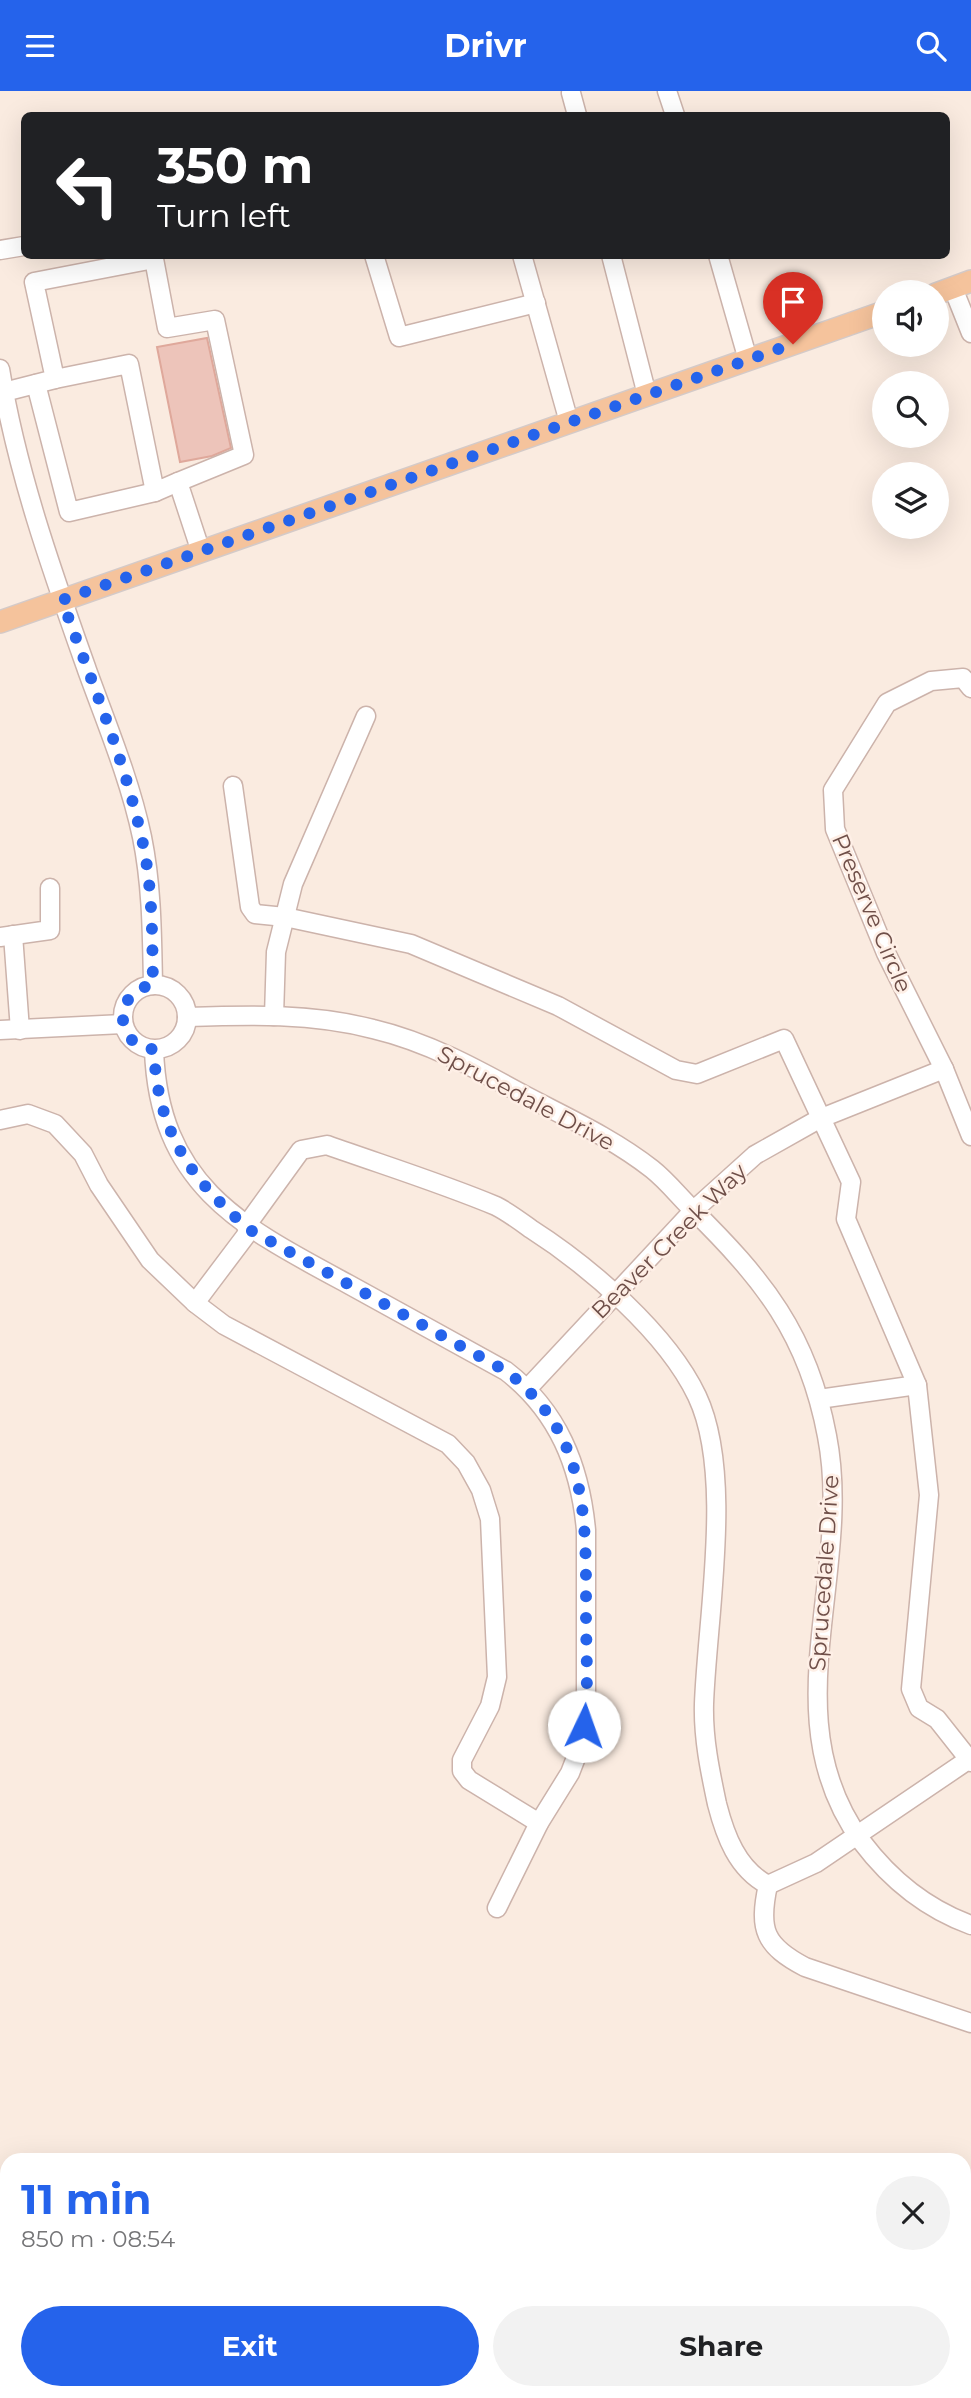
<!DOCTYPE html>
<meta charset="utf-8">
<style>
:root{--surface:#fff;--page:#f2f2f2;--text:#202124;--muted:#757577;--accent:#2563eb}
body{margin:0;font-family:Montserrat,sans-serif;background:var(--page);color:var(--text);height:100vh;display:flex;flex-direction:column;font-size:26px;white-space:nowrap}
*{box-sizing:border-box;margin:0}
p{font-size:23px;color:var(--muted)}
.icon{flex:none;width:38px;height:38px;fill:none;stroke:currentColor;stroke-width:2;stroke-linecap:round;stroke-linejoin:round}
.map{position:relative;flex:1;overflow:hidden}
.side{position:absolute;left:0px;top:2062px;width:971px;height:247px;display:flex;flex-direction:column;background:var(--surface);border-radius:21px 21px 0 0;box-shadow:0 7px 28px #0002}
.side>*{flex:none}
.banner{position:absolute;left:21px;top:21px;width:929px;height:147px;border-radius:10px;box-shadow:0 7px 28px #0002;background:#202124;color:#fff;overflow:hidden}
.tools{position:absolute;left:872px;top:189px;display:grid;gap:14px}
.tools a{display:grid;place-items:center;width:77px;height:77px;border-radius:50%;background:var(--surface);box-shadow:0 7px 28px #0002;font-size:35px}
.pin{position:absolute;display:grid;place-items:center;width:60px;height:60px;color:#fff;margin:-72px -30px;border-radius:50% 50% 50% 0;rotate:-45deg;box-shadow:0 0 7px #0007}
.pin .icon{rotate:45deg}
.me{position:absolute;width:77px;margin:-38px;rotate:3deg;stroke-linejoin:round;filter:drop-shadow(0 0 5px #0008)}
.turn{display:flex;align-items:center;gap:24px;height:147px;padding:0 21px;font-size:32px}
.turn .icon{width:91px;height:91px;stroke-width:2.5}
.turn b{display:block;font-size:49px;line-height:60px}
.round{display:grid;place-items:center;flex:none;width:74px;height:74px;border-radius:37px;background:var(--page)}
.headline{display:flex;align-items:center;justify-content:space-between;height:119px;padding:0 21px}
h1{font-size:42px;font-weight:700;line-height:52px;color:var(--accent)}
.cta{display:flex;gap:14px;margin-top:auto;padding:14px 21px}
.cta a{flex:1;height:80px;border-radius:42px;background:var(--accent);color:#fff;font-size:28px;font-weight:700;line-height:80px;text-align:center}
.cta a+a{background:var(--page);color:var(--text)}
header{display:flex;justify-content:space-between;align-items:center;height:91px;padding:0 21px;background:var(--accent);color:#fff;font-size:32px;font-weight:700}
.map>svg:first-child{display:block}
.building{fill:#edc4ba;stroke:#dfa89b;stroke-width:2}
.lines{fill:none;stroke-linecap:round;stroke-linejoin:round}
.minor-casing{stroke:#ccb3ab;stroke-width:21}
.major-casing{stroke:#d4cac8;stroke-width:24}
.minor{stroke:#fff;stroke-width:18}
.major{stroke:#f5c39c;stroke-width:21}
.route{stroke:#2563eb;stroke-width:12;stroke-dasharray:0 21.6}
.labels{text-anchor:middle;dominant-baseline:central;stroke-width:5;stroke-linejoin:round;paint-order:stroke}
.street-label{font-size:23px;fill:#6f4f49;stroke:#feefe6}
</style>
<header><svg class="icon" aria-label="menu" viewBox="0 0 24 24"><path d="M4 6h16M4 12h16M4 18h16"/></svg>Drivr<svg class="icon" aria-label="search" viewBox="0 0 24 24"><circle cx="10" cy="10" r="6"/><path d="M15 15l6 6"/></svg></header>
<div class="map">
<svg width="971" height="2307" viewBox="0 0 971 2307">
<rect width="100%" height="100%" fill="#faebe0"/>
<!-- building -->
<polygon class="building" points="207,247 231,357 212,365 180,371 157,256"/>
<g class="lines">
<!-- minor casing -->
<g class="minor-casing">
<g id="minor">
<polyline points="667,0 675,24"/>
<polyline points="571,2 577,24"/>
<polyline points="0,159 24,155"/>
<polyline points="374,164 399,246 536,212"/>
<polyline points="522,164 569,331"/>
<polyline points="611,164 647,304"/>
<polyline points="718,164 748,269"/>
<polyline points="953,197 971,242"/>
<path d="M0 278C17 382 52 480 87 579 107 634 130 689 142 746 152 795 152 845 153 894"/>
<polyline points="55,288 129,273 155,401 178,391"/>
<polyline points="36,293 69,421 155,401"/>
<polyline points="4,301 55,288 34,191 154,168 167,237 215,229 244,364 178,391 201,461"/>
<polyline points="971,597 963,587 931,590 887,612 833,699 835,738 886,862 944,978 971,1045"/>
<polyline points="233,695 250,816 255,823 285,826 411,853 558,915 676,979 697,983 784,948 851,1091 846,1128 917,1294 929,1404 911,1598 919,1617 937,1628 971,1671"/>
<polyline points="13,844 20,939"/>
<polyline points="0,846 50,839 50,797"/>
<circle cx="155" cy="926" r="32"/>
<polyline points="274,925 276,861 293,793 366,625"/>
<path d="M187 926C249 924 312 922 373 938 428 951 477 978 526 1005 568 1027 614 1048 652 1078 666 1089 678 1104 691 1117 763 1188 808 1243 827 1345 854 1483 770 1626 862 1751 890 1788 927 1818 971 1834"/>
<polyline points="0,939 123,933"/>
<path d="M154 959C159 1095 242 1136 348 1193 401 1222 453 1251 506 1280 558 1320 580 1375 586 1439V1620L582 1651 570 1682 539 1732 497 1817"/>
<polyline points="0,1029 28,1023 55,1033 83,1063 99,1094 150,1169 195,1212 250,1139"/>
<path d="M246 1135 301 1059 327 1054C383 1074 441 1092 496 1115 508 1121 520 1130 531 1138 589 1175 667 1242 697 1305 734 1383 707 1526 704 1613 703 1647 710 1680 717 1713 725 1744 737 1778 768 1794L816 1772 971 1667"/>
<polyline points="195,1212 224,1234 448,1353 466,1372 481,1399 490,1428 497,1586 490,1615 462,1669 462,1680 469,1689 539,1732"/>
<polyline points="528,1297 694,1119 755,1064 819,1028 944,978"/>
<polyline points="819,1308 917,1294"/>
<path d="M768 1794C758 1839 765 1855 805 1876L971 1932"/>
<polyline points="0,2245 7,2247"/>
<polyline points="73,2301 75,2307"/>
</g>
</g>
<!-- major casing -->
<g class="major-casing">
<g id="major">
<polyline points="936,203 971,190"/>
<polyline points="0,531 884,221"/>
</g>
</g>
<!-- minor -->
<use href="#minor" class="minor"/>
<!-- major -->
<use href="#major" class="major"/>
</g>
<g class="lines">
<!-- route -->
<path class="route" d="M584 1635C589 1598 586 1560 586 1523 586 1427 589 1344 506 1280L250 1139C190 1088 157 1040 154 959L132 949 122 927C124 909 134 897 153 894 152 844 153 794 141 744 123 664 90 587 62 509L793 253"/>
</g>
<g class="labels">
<!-- street labels -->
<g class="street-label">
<text transform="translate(872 822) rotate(67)">Preserve Circle</text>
<text transform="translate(526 1007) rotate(28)">Sprucedale Drive</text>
<text transform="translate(669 1150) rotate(-45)">Beaver Creek Way</text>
<text transform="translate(824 1482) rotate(-86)">Sprucedale Drive</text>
</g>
</g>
</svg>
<div class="tools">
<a><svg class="icon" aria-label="sound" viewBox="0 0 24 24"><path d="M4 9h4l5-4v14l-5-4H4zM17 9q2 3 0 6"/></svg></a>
<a><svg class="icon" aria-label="search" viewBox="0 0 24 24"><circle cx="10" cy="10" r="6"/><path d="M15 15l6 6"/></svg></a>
<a><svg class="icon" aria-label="layers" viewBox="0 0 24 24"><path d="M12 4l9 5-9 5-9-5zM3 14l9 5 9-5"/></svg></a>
</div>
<div class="pin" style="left:793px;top:253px;background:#d93025"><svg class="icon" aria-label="arrive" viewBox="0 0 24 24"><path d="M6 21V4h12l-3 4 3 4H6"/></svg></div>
<svg class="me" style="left:584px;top:1635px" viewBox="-20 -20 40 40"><circle r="19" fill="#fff"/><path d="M0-13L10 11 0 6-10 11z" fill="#2563eb"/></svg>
<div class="banner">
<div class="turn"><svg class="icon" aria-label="left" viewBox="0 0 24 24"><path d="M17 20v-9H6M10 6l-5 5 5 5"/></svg><div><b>350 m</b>Turn left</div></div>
</div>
<section class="side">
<div class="headline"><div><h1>11 min</h1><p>850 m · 08:54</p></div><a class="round"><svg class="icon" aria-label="close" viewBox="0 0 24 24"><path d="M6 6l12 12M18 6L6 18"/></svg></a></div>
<div class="cta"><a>Exit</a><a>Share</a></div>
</section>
</div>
